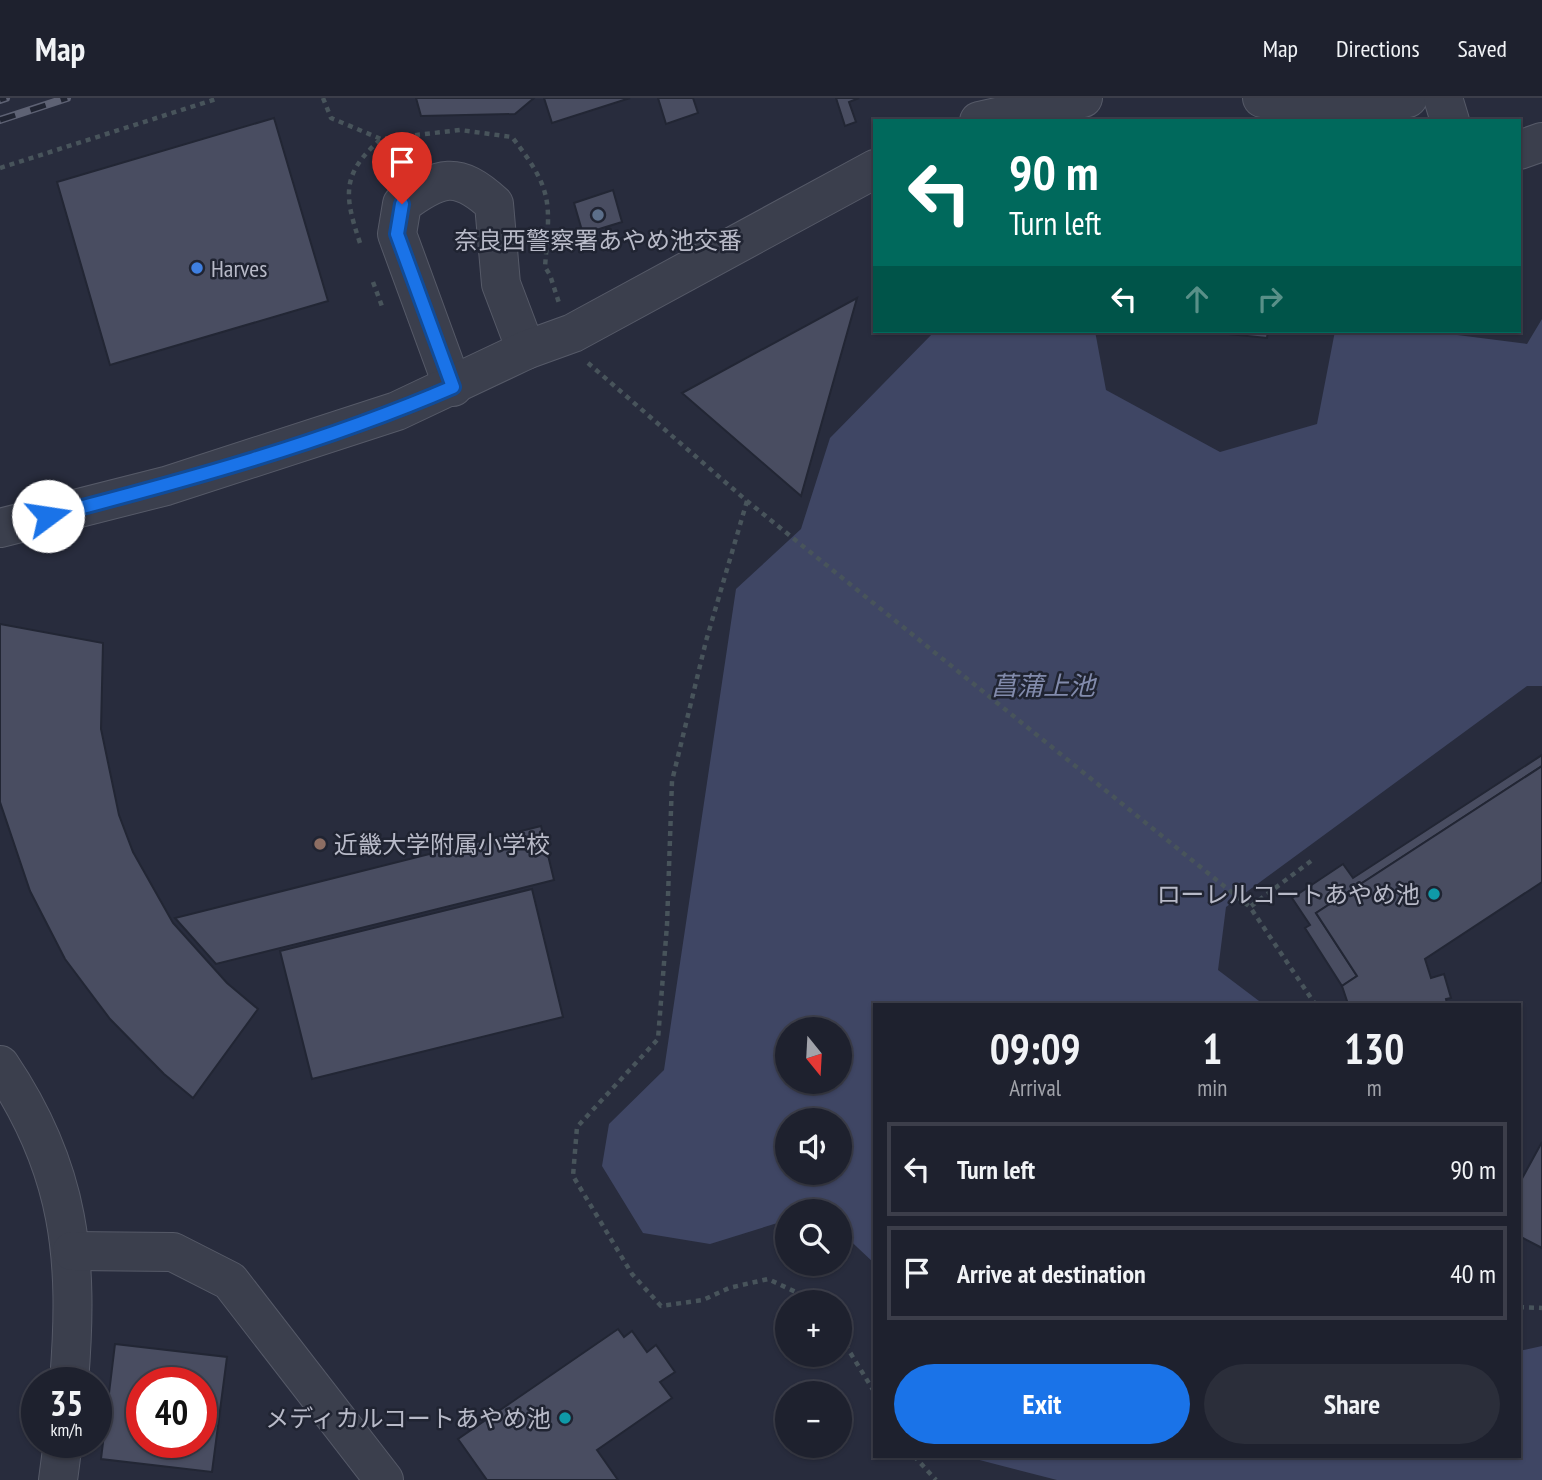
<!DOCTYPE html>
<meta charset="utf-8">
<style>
:root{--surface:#1e212e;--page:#2b2e3a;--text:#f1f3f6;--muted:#a1a3aa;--line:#3c3e4a;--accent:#1a73e8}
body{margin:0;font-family:"PT Sans Narrow","Noto Sans JP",sans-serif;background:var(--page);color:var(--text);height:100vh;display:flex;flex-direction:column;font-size:26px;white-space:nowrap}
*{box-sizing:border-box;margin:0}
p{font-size:23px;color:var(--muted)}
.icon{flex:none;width:38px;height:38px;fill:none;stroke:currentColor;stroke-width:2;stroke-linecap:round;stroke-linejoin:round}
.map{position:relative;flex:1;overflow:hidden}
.details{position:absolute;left:873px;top:905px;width:648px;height:455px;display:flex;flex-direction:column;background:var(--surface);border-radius:0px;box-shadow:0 2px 5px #0004,0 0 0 2px var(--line)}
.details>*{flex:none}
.banner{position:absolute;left:873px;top:21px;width:648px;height:214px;border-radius:0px;box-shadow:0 2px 5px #0004,0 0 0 2px var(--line);background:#00695c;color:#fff;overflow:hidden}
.needle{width:46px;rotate:162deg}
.controls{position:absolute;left:775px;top:919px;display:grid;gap:14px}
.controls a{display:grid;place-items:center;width:77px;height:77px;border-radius:50%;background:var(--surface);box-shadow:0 2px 5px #0004,0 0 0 2px var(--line);font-size:35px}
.speed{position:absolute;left:21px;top:1269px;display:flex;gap:14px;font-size:35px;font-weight:700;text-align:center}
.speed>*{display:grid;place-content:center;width:91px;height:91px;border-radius:50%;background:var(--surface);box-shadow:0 2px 5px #0004,0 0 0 2px var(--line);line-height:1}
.speed small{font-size:18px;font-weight:400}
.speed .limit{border:10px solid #d22;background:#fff;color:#111}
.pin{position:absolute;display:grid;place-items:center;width:60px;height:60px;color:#fff;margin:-72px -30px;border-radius:50% 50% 50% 0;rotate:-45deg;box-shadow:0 0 7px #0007}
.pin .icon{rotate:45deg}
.me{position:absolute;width:77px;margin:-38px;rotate:76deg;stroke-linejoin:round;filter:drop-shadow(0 0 5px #0008)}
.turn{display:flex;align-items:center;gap:24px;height:147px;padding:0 21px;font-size:32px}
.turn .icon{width:91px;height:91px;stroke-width:2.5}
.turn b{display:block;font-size:49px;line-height:60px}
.lanes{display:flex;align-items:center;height:66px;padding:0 21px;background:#0003;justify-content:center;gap:35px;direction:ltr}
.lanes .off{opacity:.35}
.eta{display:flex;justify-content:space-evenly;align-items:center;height:119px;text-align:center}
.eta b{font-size:42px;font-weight:600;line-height:49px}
.action{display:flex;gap:14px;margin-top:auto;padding:14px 21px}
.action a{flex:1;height:80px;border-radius:42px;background:var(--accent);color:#fff;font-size:28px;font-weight:600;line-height:80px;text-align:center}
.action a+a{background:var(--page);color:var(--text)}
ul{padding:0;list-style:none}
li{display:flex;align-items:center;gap:21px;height:94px;margin:0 14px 10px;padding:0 7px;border:4px solid var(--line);border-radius:0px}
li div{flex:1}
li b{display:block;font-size:26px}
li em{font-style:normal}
header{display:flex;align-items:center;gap:42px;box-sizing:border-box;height:98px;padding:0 35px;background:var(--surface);border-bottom:2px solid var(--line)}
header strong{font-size:33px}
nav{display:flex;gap:38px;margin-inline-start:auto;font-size:24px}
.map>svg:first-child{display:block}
.water{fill:#3f4664;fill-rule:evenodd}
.building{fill:#494d61;stroke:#222634;stroke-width:2;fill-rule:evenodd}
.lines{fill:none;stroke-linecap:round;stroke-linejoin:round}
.minor-casing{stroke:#565a68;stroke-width:40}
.path{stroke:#48545b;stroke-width:4.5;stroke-dasharray:5 5;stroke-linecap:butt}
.minor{stroke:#3b3f4d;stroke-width:38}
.rail-casing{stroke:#5e6274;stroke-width:8}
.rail{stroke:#202432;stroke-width:5;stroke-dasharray:16;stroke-linecap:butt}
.route-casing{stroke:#114b97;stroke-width:18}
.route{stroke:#1a73e8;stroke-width:12}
.service-dot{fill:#5c6f8a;stroke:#202432;stroke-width:2.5}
.shop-dot{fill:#3f7fe0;stroke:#202432;stroke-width:2.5}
.education-dot{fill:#8d6e63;stroke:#202432;stroke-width:2.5}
.culture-dot{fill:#0f9aa8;stroke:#202432;stroke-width:2.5}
.labels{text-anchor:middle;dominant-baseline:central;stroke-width:5;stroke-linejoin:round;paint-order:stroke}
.poi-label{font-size:24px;fill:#b8bac8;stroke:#202432;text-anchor:start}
.water-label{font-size:26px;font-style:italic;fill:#828bac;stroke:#202432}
</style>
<header>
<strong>Map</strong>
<nav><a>Map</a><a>Directions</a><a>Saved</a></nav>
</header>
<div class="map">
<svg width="1542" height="1382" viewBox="0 0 1542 1382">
<rect width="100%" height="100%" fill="#282c3d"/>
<!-- water -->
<g class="water">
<path d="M1542 221V588H1527L1226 809 1218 872 1263 906H875V1166L840 1133V1113H788L787 1122 710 1146 643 1135 602 1068 609 1026 664 972 736 491 801 431 830 340 935 233H1095L1106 292 1220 354 1317 326 1335 233H1426L1527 246ZM788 931H840V984H788ZM788 1022H840V1074H788Z"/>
<polygon points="1542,1248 1542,1382 1057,1382 964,1358 1519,1358 1519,1253"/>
</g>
<!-- building -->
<g class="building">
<polygon points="416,0 534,0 515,16 421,18"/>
<polygon points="544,0 630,0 552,25"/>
<polygon points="658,0 693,0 698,15 666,26"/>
<polygon points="836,0 859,0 849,4 856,24 845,28"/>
<polygon points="274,20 328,203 110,267 57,84"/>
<polygon points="613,92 622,124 583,136 574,105"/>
<polygon points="857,200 801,398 682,295"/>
<polygon points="1219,233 1268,233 1267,240 1218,235"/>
<polygon points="0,526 103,545 101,631 119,717 133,754 173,825 227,885 258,911 193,1000 164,976 110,921 65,861 30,793 0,704"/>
<polygon points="1542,657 1542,668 1316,815 1357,878 1342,888 1305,830 1310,827 1292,800 1343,766 1353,780"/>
<polygon points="1542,668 1542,784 1425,861 1431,880 1444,876 1451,900 1446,901 1447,906 1348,906 1342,888 1357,878 1316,815"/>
<polygon points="541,728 554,782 216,866 175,820"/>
<polygon points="532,791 563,919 312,981 280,853"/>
<polygon points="1542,1044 1542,1150 1519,1138 1519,1086"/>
<polygon points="618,1231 624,1239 632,1233 647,1254 656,1247 675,1274 660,1284 672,1300 597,1352 618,1382 487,1382 458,1341"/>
<path d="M115 1246 227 1259 212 1374 101 1361ZM142 1284H201V1344H142Z"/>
</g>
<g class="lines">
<!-- minor casing -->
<g class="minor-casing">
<g id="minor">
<polyline points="1262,0 1337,12 1408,0"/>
<polyline points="1443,0 1450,23"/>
<polyline points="979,23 1083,0"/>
<polyline points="1519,52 1542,44"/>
<path d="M453 289 397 136 402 106C440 78 457 72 494 106L501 186 526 252"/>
<polyline points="0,430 166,388 397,313 526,252 573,235 875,71"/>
<path d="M0 967C71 1072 79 1161 69 1284"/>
<polyline points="72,1153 173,1154 230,1183 384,1382"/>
<polyline points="58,1382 63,1344"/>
</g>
</g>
<!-- path -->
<g class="path">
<path d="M323 0 331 20 381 41 460 32 512 39C554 93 550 104 545 169L550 177 559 205"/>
<polyline points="0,70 219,0"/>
<path d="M360 145C344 97 341 76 381 41"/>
<polyline points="373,184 383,211"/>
<polyline points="588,265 747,403 1250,809"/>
<polyline points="747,403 706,543 672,683 667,827 658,941 577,1029 573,1078 632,1176 661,1208 703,1202 729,1190 768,1181 817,1204"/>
<polyline points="1311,763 1250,809 1315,906"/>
<polyline points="1519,1209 1542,1210"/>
<polyline points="840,1238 875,1295"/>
<polyline points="914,1358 936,1382"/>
</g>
<!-- minor -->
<use href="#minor" class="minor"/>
<!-- rail casing -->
<g class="rail-casing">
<g id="rail">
<polyline points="0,2 6,0"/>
<polyline points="0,22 67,0"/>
</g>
</g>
<!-- rail -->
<use href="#rail" class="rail"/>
</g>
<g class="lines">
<!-- route casing -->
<g class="route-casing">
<path id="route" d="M48 418C184 383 323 345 453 289L397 136 402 106"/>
</g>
<!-- route -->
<use href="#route" class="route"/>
</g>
<!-- markers -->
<circle class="service-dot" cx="598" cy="117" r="7"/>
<circle class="shop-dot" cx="197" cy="170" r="7"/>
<circle class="education-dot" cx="320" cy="746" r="7"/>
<g class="culture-dot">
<circle cx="1434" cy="796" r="7"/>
<circle cx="565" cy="1320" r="7"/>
</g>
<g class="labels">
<!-- poi labels -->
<g class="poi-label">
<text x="598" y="142" text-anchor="middle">奈良西警察署あやめ池交番</text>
<text x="211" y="170">Harves</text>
<text x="334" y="746">近畿大学附属小学校</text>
<text x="1420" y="796" text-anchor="end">ローレルコートあやめ池</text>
<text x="551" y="1320" text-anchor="end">メディカルコートあやめ池</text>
</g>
<!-- water labels -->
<g class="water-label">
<text x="1043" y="587">菖蒲上池</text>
</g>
</g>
</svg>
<div class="controls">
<a><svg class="needle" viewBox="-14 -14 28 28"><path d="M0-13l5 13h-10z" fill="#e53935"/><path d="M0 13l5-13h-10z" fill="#a1a3aa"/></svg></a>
<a><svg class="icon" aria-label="sound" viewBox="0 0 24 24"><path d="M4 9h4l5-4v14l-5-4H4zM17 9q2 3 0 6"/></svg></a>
<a><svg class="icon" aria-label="search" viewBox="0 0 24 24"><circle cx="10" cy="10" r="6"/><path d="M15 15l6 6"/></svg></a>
<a>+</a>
<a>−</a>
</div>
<div class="speed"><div>35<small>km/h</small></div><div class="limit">40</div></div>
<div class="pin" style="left:402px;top:106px;background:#d93025"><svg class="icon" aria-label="arrive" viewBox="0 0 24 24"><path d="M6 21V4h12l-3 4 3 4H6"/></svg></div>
<svg class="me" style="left:48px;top:418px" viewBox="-20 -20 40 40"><circle r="19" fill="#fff"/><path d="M0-13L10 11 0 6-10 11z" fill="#1a73e8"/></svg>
<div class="banner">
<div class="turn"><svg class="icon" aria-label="left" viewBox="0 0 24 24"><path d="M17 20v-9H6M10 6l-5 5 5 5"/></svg><div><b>90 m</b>Turn left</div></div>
<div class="lanes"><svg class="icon" aria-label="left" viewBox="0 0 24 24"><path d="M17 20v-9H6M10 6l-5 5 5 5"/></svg><svg class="icon off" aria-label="ahead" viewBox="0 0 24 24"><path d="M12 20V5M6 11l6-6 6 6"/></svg><svg class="icon off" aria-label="right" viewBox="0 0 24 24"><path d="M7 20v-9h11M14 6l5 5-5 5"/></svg></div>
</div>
<section class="details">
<div class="eta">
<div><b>09:09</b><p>Arrival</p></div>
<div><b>1</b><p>min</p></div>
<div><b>130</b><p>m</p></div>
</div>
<ul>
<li><svg class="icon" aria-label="left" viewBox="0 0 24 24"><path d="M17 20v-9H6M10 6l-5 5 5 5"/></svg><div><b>Turn left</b></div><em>90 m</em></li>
<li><svg class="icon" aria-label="arrive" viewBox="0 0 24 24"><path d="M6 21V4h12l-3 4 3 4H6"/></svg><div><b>Arrive at destination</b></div><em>40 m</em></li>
</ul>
<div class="action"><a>Exit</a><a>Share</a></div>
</section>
</div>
